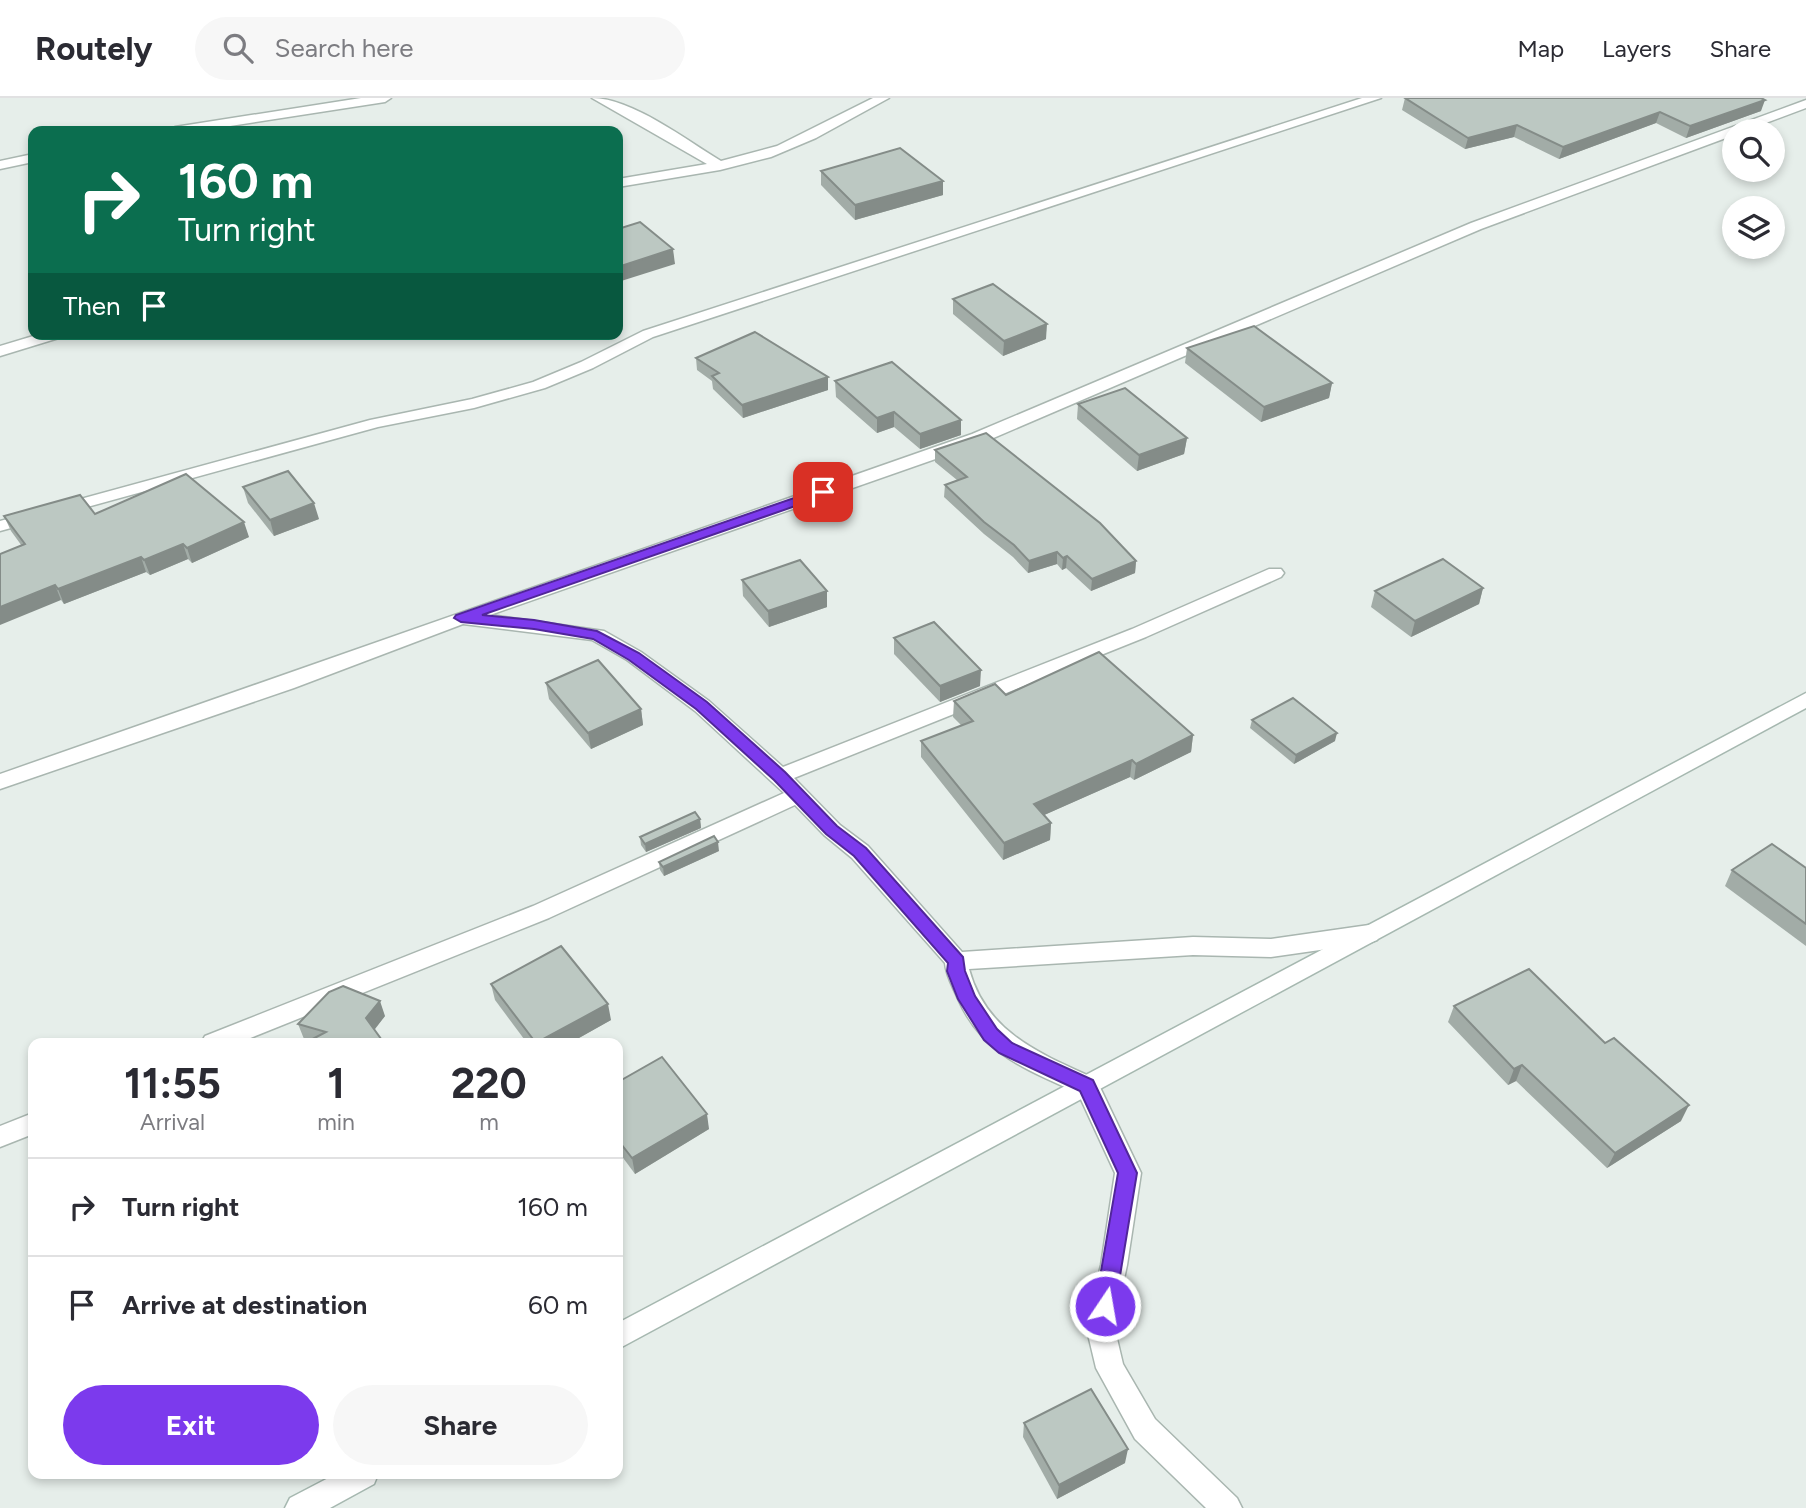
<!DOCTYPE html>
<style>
:root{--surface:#fff;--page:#f7f7f7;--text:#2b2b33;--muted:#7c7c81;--line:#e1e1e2;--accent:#7c3aed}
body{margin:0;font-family:Figtree,sans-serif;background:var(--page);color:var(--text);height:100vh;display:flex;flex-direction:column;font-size:26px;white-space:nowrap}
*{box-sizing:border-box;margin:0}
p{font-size:23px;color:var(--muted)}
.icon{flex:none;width:38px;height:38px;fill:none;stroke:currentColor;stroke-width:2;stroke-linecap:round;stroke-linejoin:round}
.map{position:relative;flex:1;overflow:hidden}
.panel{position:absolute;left:28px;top:940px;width:595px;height:441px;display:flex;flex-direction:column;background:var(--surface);border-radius:14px;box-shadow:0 4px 10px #0003}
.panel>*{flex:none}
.top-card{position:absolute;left:28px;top:28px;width:595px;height:214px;border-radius:14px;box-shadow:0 4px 10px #0003;background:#0b6e4f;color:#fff;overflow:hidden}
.fabs{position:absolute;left:1722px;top:21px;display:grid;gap:14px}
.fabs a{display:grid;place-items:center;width:63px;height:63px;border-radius:50%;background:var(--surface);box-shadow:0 4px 10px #0003;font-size:35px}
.pin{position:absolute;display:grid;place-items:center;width:60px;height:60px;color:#fff;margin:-30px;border-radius:14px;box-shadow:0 4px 10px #0006}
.me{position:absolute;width:77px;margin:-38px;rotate:12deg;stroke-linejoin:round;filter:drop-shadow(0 0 5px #0008)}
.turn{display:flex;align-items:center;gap:24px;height:147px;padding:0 35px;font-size:32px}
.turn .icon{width:91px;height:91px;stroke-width:2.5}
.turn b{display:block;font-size:49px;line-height:60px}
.then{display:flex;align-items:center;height:66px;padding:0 35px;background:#0003;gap:14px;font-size:26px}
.eta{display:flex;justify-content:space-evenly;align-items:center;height:119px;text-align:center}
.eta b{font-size:42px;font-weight:700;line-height:49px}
.action{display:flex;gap:14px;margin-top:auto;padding:14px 35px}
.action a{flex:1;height:80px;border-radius:42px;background:var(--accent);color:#fff;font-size:28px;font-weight:700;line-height:80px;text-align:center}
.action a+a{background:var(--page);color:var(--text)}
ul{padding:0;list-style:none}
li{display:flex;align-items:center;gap:21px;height:98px;padding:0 35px;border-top:2px solid var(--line)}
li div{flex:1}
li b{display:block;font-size:26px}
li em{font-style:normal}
header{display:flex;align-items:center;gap:42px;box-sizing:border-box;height:98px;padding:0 35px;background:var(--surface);border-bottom:2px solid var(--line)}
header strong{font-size:33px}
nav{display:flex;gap:38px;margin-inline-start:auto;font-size:24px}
.search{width:490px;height:63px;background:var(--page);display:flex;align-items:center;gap:18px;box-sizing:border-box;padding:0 24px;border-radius:38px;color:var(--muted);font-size:26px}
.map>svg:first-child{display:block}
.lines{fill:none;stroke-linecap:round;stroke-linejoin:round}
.street-casing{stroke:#a9b6b0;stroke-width:3}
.secondary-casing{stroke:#a6b8b0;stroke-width:3}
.street{fill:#fff;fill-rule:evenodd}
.secondary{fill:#fff;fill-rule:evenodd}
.wall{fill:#a2aca7}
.shaded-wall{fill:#848c88}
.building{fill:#bcc8c2;stroke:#848c88;stroke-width:2}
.route{fill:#7c3aed;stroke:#51269a;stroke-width:2}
</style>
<header>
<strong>Routely</strong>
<div class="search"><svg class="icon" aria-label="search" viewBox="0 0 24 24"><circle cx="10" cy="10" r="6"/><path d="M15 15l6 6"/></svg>Search here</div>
<nav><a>Map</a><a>Layers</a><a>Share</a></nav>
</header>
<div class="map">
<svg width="1806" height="1410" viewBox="0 0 1806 1410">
<rect width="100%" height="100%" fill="#e6eeea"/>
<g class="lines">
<!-- street casing -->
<g class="street-casing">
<g id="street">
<polygon points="361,0 391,0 385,4 198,33 168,33 175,29"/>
<path d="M592 0C632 0 686 42 721 63L777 48 873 0H889L816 40 771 59 720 72 618 89V81L707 66Z"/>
<polygon points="1362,0 1381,0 653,239 593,270 545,290 474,310 378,329 0,433 0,423 370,322 472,301 533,284 581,264 643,233"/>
<path d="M1806 2V10L1744 33H1734V37L1481 131 984 344 490 517 604 533 641 554 709 603 783 669 1132 531 1269 471H1281L1284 475 1281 479 1146 539 794 680 840 727 868 748 962 854 1193 839 1271 841 1369 827 1377 830 1380 836 1377 842 1369 845 1271 859 1193 857 969 871C986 935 1041 956 1096 981L1141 1075 1127 1167 1114 1228 1123 1266 1155 1321 1237 1400 1242 1410H1206L1135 1341 1096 1270 1086 1228 1101 1167 1115 1075 1078 995C1026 971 983 957 958 901 953 889 946 878 945 865L852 760 824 737 795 707 549 820 238 945H201L205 938 533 808 784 695 695 613 627 562 592 542 463 526 294 590 0 691V676L972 336 1471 125Z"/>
<polygon points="33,56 33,64 0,71 0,63"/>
<polygon points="40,236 65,236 62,239 0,258 0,248"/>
<polygon points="33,1015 33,1036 0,1049 0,1028"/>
</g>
</g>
<!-- secondary casing -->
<g class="secondary-casing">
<g id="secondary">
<polygon points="1806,595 1806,610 618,1251 618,1225"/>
<polygon points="336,1376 378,1376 374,1386 330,1410 285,1410 290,1400"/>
</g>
</g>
<!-- street -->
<use href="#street" class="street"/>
<!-- secondary -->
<use href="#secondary" class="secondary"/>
</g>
<!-- wall -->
<g class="wall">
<polygon points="1405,0 1761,13 1686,40 1656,25 1559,61 1514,39 1465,51 1402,12"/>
<polygon points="821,73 943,83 943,97 855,122 821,87"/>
<polygon points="953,201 1046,241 1003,258 953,216"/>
<polygon points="1187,250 1332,285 1329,300 1261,324 1185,265"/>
<polygon points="696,260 828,279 828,292 743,320 713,291 712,283 697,272"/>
<polygon points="835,283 961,337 920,351 894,329 877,335 836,299"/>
<polygon points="1078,306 1187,340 1184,356 1137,373 1077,321"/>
<polygon points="935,352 1136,463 1135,475 1091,493 1066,470 1062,472 1057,466 1028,475 1013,459 984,436 944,399 945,387 957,382 935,364"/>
<polygon points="243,389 319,421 274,438 248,405"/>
<polygon points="95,416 249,439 192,465 188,461 150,477 146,474 64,506 11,433 4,418"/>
<polygon points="742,482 827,493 827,509 769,529 743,498"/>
<polygon points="1483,490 1479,506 1411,539 1371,509 1375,493"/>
<polygon points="894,540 980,588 940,604 894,556"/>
<polygon points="546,585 641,611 643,627 591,651 549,601"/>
<polygon points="1006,597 1193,637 1191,654 1134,682 1130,679 1044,717 1051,725 1050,742 1003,762 921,659 921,643 962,628 953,619 954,603"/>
<polygon points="1252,622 1335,643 1294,666 1250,630"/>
<polygon points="700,721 701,730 646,754 641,747 640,739"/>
<polygon points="719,753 664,778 660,772 659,764"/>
<polygon points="1806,770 1806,848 1725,788 1732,772"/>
<polygon points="491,886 611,922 570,945 527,945 495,902"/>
<polygon points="1454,908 1605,945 1681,1023 1607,1070 1516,983 1508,987 1448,924"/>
<polygon points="385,918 374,931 310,943 304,941 298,926"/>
<polygon points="618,984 709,1031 635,1076 618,1053"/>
<polygon points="1024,1325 1125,1365 1057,1401 1023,1339"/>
</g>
<!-- shaded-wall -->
<g class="shaded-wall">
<polygon points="1765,2 1761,13 1686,40 1690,28"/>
<polygon points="1660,14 1656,25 1559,61 1563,49"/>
<polygon points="1517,27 1514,39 1465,51 1468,40"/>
<polygon points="943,83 943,97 855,122 855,107"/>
<polygon points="673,151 675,166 618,184 618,169"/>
<polygon points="1047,226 1046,241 1003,258 1004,243"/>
<polygon points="828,279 828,292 743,320 742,307"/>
<polygon points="1332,285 1329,300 1261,324 1264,309"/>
<polygon points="894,314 894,329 877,335 877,320"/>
<polygon points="961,322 961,337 920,351 920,336"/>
<polygon points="1187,340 1184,356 1137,373 1139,357"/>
<polygon points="314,405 319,421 274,438 270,422"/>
<polygon points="244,424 249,439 192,465 187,450"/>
<polygon points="183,446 188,461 150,477 144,462"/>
<polygon points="1057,454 1057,466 1028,475 1029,463"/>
<polygon points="1067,458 1066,470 1062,472 1063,460"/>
<polygon points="141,459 146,474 64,506 58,491"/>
<polygon points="1136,463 1135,475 1091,493 1092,481"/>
<polygon points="55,487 61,502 0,527 0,509"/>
<polygon points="1483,490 1479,506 1411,539 1415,523"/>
<polygon points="827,493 827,509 769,529 768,513"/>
<polygon points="981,572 980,588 940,604 940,588"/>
<polygon points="641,611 643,627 591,651 588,635"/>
<polygon points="1337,635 1335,643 1294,666 1296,657"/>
<polygon points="1193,637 1191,654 1134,682 1136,666"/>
<polygon points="1132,662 1130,679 1033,722 1034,706"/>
<polygon points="700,721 701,730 646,754 645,746"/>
<polygon points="1051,725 1050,742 1003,762 1004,745"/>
<polygon points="718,744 719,753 664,778 663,769"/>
<polygon points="380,903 385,918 372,935 366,920"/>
<polygon points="608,906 611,922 570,945 537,945"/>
<polygon points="1522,967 1516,983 1508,987 1514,971"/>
<polygon points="1689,1007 1681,1023 1607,1070 1615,1055"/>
<polygon points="707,1016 709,1031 635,1076 632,1060"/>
<polygon points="1128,1351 1125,1365 1057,1401 1059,1387"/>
</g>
<!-- building -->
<g class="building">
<polygon points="1405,0 1761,0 1765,2 1690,28 1660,14 1563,49 1517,27 1468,40"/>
<polygon points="900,50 943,83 855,107 821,73"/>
<polygon points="640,124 673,151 618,169 618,131"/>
<polygon points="993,186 1047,226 1004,243 953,201"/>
<polygon points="1254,228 1332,285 1264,309 1187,250"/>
<polygon points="755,234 828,279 742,307 712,278 719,275 696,260"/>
<polygon points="892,264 961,322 920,336 894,314 877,320 835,283"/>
<polygon points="1125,290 1187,340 1139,357 1078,306"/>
<polygon points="986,335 1100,425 1136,463 1092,481 1067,458 1063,460 1057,454 1029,463 1014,447 984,424 945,387 967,379 935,352"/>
<polygon points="288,373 314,405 270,422 243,389"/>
<polygon points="186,376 244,424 187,450 183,446 144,462 141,459 58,491 55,487 0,509 0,456 25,446 4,418 80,397 95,416"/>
<polygon points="1443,461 1483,490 1415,523 1375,493"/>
<polygon points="800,462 827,493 768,513 742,482"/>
<polygon points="934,524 981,572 940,588 894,540"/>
<polygon points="1099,554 1193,637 1136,666 1132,662 1034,706 1051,725 1004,745 921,643 973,623 954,603 995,586 1006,597"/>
<polygon points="598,562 641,611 588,635 546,585"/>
<polygon points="1293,600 1337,635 1296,657 1252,622"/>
<polygon points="695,714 700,721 645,746 640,739"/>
<polygon points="714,738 718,744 663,769 659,764"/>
<polygon points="1772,746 1806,770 1806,826 1732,772"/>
<polygon points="561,848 608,906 536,945 491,886"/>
<polygon points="1529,871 1605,945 1614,940 1689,1007 1615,1055 1522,967 1514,971 1454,908"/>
<polygon points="343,888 380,903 366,920 384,945 305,945 326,934 298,926 329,894"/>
<polygon points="662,959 707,1016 632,1060 618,1042 618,984"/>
<polygon points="1091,1291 1128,1351 1059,1387 1024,1325"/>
</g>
<!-- route -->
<polygon class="route" points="823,390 827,391 827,397 482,517 534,522 597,533 639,555 707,604 785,674 837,728 866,750 963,859 965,873 975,898 997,931 1012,945 1093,982 1137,1075 1115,1208 1112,1214 1105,1217 1098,1214 1095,1208 1118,1075 1080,993 999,955 984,942 958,901 947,873 948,865 854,758 826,736 774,682 696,611 629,562 593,541 534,531 461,524 454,520 456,517"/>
</svg>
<div class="fabs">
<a><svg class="icon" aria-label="search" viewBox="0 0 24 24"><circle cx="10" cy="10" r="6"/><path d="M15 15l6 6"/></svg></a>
<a><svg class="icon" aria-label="layers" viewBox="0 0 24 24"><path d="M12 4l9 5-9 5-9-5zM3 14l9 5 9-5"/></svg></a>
</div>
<div class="pin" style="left:823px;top:394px;background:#d93025"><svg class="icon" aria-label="arrive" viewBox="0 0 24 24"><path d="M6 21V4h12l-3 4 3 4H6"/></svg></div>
<svg class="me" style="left:1105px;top:1208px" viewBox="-20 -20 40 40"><circle r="17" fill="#7c3aed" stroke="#fff" stroke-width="3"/><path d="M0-11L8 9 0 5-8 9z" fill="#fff"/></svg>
<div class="top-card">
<div class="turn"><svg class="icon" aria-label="right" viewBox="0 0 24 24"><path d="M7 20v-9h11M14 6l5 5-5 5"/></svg><div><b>160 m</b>Turn right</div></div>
<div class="then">Then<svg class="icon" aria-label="arrive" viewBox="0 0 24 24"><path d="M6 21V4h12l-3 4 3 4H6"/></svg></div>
</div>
<section class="panel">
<div class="eta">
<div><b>11:55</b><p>Arrival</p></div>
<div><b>1</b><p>min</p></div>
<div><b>220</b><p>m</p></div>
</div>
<ul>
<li><svg class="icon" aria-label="right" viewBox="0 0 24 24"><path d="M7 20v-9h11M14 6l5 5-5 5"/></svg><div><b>Turn right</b></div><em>160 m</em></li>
<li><svg class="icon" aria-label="arrive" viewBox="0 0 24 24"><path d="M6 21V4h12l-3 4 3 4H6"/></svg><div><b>Arrive at destination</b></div><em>60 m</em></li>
</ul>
<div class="action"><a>Exit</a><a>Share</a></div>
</section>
</div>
